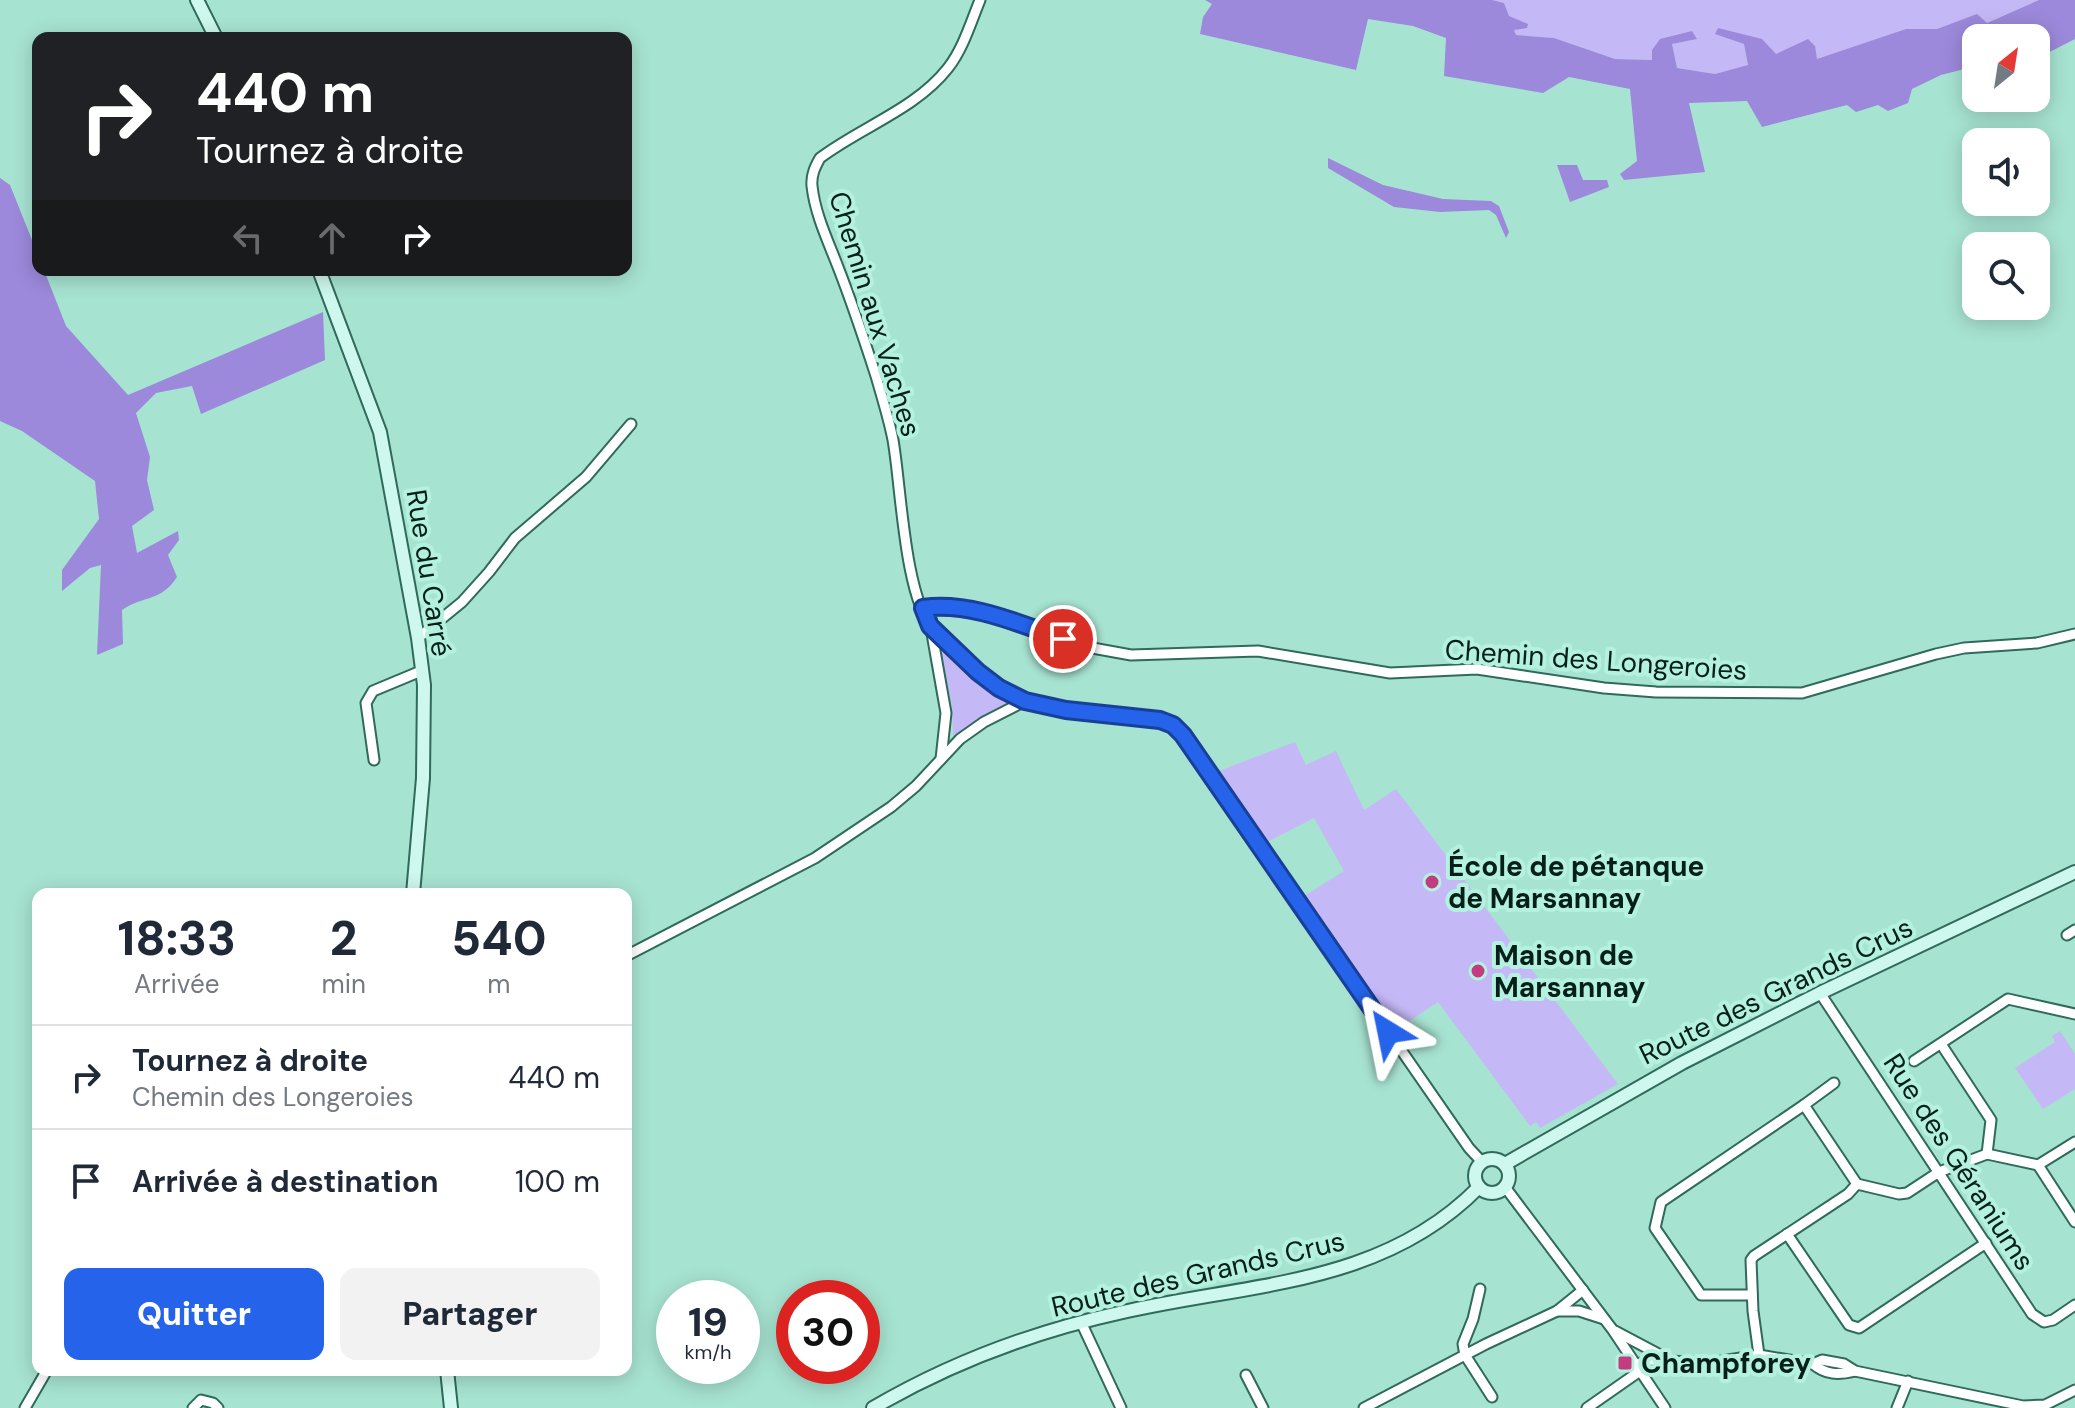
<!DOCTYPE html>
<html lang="fr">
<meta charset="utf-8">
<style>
:root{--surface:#fff;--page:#f2f2f3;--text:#1f2937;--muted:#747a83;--line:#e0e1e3;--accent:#2563eb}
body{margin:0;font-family:"DM Sans",sans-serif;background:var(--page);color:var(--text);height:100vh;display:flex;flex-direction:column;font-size:30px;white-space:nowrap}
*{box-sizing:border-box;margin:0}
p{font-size:26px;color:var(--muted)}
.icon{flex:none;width:44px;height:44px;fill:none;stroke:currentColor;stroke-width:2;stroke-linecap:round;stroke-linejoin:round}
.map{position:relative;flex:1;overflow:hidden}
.panel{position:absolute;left:32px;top:888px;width:600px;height:488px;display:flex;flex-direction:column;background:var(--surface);border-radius:16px;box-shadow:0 4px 20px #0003}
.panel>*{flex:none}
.top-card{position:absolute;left:32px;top:32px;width:600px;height:244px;border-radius:16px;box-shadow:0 4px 20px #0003;background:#202124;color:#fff;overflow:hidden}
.needle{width:52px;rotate:30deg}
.fabs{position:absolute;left:1962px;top:24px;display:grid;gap:16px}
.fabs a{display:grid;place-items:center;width:88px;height:88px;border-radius:16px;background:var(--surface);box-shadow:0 4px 20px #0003;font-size:40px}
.speed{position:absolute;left:656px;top:1280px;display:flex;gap:16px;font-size:40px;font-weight:700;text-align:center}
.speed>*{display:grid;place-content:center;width:104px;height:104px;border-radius:50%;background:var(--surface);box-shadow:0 4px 20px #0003;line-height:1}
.speed small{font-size:20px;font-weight:400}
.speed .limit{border:12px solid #d22;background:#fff;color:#111}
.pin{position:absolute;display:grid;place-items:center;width:68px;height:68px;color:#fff;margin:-34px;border:4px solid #fff;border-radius:50%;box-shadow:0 2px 8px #0007}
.me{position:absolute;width:88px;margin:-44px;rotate:325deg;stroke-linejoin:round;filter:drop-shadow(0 0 6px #0008)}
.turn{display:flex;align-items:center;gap:28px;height:168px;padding:0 32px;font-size:36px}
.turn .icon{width:104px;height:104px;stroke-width:2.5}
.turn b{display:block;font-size:56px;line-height:68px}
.lanes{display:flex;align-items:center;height:76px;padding:0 32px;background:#0003;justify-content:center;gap:40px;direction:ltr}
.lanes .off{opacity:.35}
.eta{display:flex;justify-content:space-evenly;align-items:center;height:136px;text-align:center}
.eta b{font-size:48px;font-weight:800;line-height:56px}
.cta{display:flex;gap:16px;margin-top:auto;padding:16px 32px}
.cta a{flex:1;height:92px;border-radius:16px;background:var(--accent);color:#fff;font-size:32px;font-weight:800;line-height:92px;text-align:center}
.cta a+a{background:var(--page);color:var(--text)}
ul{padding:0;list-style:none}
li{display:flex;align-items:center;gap:24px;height:104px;padding:0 32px;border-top:2px solid var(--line)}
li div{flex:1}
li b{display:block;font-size:30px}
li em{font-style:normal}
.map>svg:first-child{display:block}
.green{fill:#c5b8f6}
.forest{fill:#9c89db}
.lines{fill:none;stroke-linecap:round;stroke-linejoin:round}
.street-casing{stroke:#2f6a5a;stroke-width:13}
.secondary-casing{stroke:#2f6a5a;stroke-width:16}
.street{stroke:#fff;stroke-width:9}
.secondary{stroke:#cef8ed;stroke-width:12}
.route-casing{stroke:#184099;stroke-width:20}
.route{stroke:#2563eb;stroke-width:14}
.poi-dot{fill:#c23c7f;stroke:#b4f1de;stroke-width:3}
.labels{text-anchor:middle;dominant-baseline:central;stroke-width:8;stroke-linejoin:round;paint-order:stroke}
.street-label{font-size:28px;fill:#071f19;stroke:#b4f1de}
.poi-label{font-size:28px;font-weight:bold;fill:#071f19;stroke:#b4f1de;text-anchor:start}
</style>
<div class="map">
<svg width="2075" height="1408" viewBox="0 0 2075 1408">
<rect width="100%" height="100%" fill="#a7e3d1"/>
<!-- green -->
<g class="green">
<polygon points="1492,0 2039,0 1986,23 1977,15 1937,29 1906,29 1816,60 1776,54 1715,34 1744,44 1748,66 1715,74 1677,68 1672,44 1696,39 1660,39 1653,60 1615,59 1554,38 1515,35 1504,3"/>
<polygon points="948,651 1008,703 953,736 952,705 940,653"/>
<polygon points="1295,742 1306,765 1336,751 1364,810 1396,789 1618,1084 1540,1128 1536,1122 1530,1126 1438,1002 1396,1030 1303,897 1344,871 1314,818 1265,843 1219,771"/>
<polygon points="2060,1031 2075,1054 2075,1089 2043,1109 2015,1068 2055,1042 2052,1036"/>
</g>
<!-- forest -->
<g class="forest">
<polygon points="1205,0 1492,0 1504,3 1509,16 1528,24 1527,28 1514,30 1516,35 1554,38 1615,59 1652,60 1652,50 1660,39 1692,31 1697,39 1672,44 1677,68 1715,74 1748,65 1744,44 1715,34 1718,28 1762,39 1776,54 1808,39 1815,46 1817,59 1906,29 1937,29 1977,14 1987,23 2039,0 2075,0 2075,39 2036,59 2036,38 1976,38 1976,66 1941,75 1912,89 1908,103 1888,111 1878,105 1856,112 1847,105 1762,127 1747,101 1689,103 1705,172 1624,180 1620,174 1637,161 1630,89 1569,77 1543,93 1444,76 1446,38 1413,26 1368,19 1356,70 1200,34 1203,17 1212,4"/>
<polygon points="1328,158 1383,185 1443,199 1491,201 1499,206 1509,232 1506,238 1496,215 1489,210 1440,212 1394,207 1328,168"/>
<polygon points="1557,165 1577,165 1583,180 1607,180 1609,187 1570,202"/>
<path d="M0 178 10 185 38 255V270H44L66 326 128 395 323 312 325 360 201 414 192 386 156 393 136 413 150 457 147 480 154 510 132 526 137 553 178 531 179 540 168 555 177 577C161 602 144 595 122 610L123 644 97 655 101 565 90 568 62 591V570L99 519 95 481 22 431 0 421Z"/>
</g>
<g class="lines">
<!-- street casing -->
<g class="street-casing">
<g id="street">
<path d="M980 0C971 22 963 49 948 68 916 109 861 127 820 158 815 167 811 175 812 186 815 214 828 241 838 267 852 303 864 339 876 376 882 397 889 419 893 440 901 484 904 596 933 629 957 656 989 686 1023 700 1065 718 1115 713 1160 720L1173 725 1183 735 1469 1148 1482 1162"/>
<polyline points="923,608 939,605 978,612 1087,647 1131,655 1258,651 1390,673 1477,669 1604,688 1656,692 1802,693 1936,654 1964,648 2037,643 2075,634"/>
<polyline points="931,628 946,713 941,759"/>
<polyline points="418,638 462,602 489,572 515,538 586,477 631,424"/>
<polyline points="374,760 366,703 373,691 421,671"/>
<polyline points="2067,935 2075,930"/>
<polyline points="626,956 815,858 891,807 916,786 960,739 984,722 1025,701"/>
<polyline points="1820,993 2032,1314 2044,1322 2053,1320 2075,1305"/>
<polyline points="1941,1044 1991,1120 1987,1154"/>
<polyline points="1914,1061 2008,999 2075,1014"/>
<polyline points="1804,1105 1834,1083"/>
<polyline points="2038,1165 2075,1222"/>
<polyline points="1505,1187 1612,1329 1665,1408"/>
<polyline points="1787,1234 1849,1325 1859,1328 1986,1243"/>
<polyline points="1480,1289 1473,1319 1463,1344 1465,1355 1492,1397"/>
<polyline points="1752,1295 1701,1295 1655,1228 1661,1202 1804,1105 1857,1184"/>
<polyline points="1557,1311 1579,1311 1604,1319"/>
<polyline points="1081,1322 1121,1408"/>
<polyline points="1615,1331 1666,1358"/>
<polyline points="1759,1355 1753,1311 1751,1260 1754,1256 1848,1194 1857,1184 1899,1194 1907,1193 1939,1172 1987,1154 2038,1165 2075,1142"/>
<path d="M1813 1364C1826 1375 1838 1375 1855 1371"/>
<polyline points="1636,1365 1648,1360 1710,1363 1759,1355 1813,1364 1822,1360 1844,1364 1855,1371 2023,1406 2045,1405 2075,1390"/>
<polyline points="1246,1375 1263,1408"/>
<polyline points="25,1408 47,1370"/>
<polyline points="193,1408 201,1400 213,1403 218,1408"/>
<polyline points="1364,1408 1486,1344 1557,1311 1583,1290"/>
<polyline points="1587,1408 1640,1371"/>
<polyline points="1897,1408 1908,1381"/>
</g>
</g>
<!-- secondary casing -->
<g class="secondary-casing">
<g id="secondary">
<polyline points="197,0 216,38"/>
<polyline points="319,270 380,432 418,638 424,685 423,778 413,894"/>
<circle cx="1492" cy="1176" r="17"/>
<polyline points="1505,1164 1682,1063 1820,993 2075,872"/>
<polyline points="447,1370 451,1408"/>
<path d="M873 1408C950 1363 1036 1331 1123 1312 1249 1283 1382 1286 1479 1187"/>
</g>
</g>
<!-- street -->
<use href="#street" class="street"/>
<!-- secondary -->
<use href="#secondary" class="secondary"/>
</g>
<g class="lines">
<!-- route casing -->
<g class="route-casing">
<path id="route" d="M1063 639C1020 624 969 601 923 608L930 626 978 672 999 688 1025 701 1066 710 1160 720 1173 725 1183 735 1388 1032"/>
</g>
<!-- route -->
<use href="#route" class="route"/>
</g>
<!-- markers -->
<g class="poi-dot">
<circle cx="1432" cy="882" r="8"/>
<circle cx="1478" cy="971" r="8"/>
<rect x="1617" y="1355" width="16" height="16" rx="4"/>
</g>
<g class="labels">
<!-- street labels -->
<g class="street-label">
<text transform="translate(875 314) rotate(73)">Chemin aux Vaches</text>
<text transform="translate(429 573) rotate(81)">Rue du Carré</text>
<text transform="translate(1596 660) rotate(4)">Chemin des Longeroies</text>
<text transform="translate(1776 991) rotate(-26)">Route des Grands Crus</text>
<text transform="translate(1959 1162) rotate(57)">Rue des Géraniums</text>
<text transform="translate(1198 1274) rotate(-13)">Route des Grands Crus</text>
</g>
<!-- poi labels -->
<g class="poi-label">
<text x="1448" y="866">École de pétanque<tspan x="1448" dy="32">de Marsannay</tspan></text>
<text x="1494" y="955">Maison de<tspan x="1494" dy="32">Marsannay</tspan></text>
<text x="1641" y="1363">Champforey</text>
</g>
</g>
</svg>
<div class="fabs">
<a><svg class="needle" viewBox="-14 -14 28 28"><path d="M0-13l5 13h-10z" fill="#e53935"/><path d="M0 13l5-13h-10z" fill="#747a83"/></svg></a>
<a><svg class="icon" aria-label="sound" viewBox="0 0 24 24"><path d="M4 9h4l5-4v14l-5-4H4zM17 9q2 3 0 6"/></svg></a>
<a><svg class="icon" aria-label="search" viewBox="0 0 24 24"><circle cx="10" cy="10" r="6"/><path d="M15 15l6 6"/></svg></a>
</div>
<div class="speed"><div>19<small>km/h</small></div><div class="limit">30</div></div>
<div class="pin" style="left:1063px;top:639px;background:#d93025"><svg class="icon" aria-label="arrive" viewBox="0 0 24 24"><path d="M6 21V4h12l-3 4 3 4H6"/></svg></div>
<svg class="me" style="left:1388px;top:1032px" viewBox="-20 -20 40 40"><path d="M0-17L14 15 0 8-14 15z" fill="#2563eb" stroke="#fff" stroke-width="4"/></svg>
<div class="top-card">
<div class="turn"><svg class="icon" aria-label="right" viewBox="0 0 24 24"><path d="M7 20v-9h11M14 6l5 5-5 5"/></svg><div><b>440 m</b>Tournez à droite</div></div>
<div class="lanes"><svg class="icon off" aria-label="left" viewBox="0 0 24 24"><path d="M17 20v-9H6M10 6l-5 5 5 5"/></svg><svg class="icon off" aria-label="ahead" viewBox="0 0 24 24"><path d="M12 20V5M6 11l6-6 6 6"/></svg><svg class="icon" aria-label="right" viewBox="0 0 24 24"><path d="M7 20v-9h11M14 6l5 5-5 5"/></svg></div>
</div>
<section class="panel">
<div class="eta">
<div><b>18:33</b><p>Arrivée</p></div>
<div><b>2</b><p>min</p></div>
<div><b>540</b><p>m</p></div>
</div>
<ul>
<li><svg class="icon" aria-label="right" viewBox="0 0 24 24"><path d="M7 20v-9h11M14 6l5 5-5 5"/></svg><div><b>Tournez à droite</b><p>Chemin des Longeroies</p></div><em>440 m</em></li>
<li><svg class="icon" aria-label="arrive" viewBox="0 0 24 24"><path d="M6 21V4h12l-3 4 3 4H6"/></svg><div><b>Arrivée à destination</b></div><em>100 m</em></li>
</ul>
<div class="cta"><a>Quitter</a><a>Partager</a></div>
</section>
</div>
